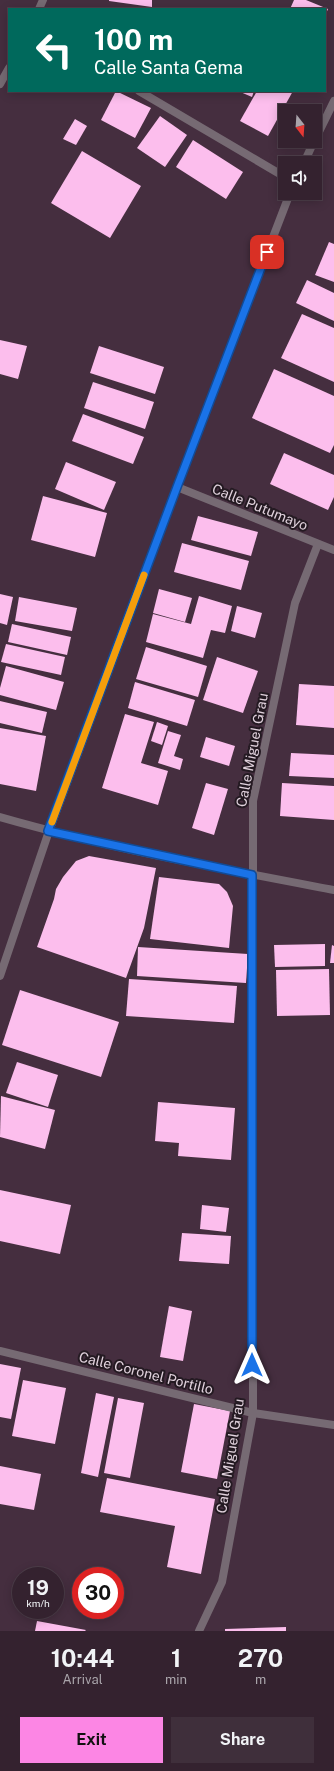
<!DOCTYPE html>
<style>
:root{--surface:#34222f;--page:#3f2f3b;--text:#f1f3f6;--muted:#a9a4aa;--line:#4e3f4b;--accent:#fc86e4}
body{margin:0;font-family:"Public Sans",sans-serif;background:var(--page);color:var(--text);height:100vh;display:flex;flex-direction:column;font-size:15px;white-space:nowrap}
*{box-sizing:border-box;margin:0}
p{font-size:13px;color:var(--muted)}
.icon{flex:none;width:22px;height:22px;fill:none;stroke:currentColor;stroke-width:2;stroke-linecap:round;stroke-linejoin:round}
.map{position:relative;height:1631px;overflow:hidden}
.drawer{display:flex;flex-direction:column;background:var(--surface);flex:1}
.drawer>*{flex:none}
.guide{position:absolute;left:8px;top:8px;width:318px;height:84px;border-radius:0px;box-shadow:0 2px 10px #0003,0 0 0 1px var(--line);background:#00695c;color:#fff;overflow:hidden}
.needle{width:26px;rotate:163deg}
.tools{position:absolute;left:278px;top:104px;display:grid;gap:8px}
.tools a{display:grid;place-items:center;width:44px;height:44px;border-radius:0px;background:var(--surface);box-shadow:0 2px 10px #0003,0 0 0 1px var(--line);font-size:20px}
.speed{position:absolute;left:12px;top:1567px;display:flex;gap:8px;font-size:20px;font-weight:700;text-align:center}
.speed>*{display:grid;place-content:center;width:52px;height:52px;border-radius:50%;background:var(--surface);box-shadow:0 2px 10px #0003,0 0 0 1px var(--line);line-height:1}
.speed small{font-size:10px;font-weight:400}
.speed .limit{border:6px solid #d22;background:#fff;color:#111}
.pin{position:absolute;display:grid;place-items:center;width:34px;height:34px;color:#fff;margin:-17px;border-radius:8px;box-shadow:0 2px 6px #0006}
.me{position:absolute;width:44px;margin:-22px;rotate:0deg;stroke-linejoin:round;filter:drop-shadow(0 0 3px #0008)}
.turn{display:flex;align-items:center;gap:14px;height:84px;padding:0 20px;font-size:18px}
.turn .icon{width:52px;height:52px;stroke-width:2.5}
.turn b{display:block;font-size:28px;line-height:34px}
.eta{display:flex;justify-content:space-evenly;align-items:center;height:68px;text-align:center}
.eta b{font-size:24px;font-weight:700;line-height:28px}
.action{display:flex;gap:8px;margin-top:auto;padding:8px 20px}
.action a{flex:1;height:46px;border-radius:0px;background:var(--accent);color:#111;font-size:16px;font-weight:700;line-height:46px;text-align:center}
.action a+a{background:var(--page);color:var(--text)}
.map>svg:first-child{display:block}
.building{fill:#fcbeed}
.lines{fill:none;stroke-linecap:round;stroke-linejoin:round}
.street{stroke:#766a73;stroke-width:8}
.route-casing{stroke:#114b97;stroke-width:10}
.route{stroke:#1a73e8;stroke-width:7}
.slow{stroke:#f59e0b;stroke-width:7}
.labels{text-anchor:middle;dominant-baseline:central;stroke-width:4;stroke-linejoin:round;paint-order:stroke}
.street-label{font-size:14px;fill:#e0d1dc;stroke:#241a22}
</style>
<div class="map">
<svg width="334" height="1631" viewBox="0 0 334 1631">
<rect width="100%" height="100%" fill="#452e3f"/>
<!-- building -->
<g class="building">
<polygon points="109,0 152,0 152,7 109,1"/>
<polygon points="294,0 306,0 328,9 325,16 325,9 290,9"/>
<polygon points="116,91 151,108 135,138 101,120"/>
<polygon points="238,91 254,91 252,97"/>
<polygon points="257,91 293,91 268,136 240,121"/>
<polygon points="160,116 187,135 165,167 137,148"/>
<polygon points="75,119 87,126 76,145 63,139"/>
<polygon points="193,140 243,172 226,199 176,167"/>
<polygon points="82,151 141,186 110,238 51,203"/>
<polygon points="329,242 334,244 334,282 315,275"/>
<polygon points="307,280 334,293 334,321 296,303"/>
<polygon points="302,314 334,328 334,382 281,358"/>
<polygon points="0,340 27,346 18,379 0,374"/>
<polygon points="99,346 164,367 155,394 90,373"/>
<polygon points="274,369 334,396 334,445 330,453 252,418"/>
<polygon points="93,382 154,402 145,429 84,408"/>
<polygon points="83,414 144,437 133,464 72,441"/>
<polygon points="284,453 334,475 334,497 328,510 270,484"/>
<polygon points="66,462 116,482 104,510 55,489"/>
<polygon points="43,496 107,513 95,557 31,540"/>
<polygon points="198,516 258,532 251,556 191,540"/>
<polygon points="182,543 249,561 241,590 174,572"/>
<polygon points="159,589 192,598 185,622 153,613"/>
<polygon points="0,594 13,597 7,625 0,623"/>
<polygon points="199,596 232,606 225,633 211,630 203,658 146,642 153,614 191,624"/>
<polygon points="19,597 77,608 72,631 15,621"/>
<polygon points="237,606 262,613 255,638 231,631"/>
<polygon points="12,624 71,637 67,655 8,642"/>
<polygon points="6,644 65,657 61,675 1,662"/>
<polygon points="146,647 207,666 198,697 136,679"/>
<polygon points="217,657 258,671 243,713 203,700"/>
<polygon points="6,666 64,682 56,710 0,695 0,688"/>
<polygon points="135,682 195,700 187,726 128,708"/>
<polygon points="299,684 334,686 334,728 296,725"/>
<polygon points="0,701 47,712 42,733 0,723"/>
<polygon points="125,714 154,722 141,763 168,771 158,805 102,788"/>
<polygon points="157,722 168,726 162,745 151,741"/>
<polygon points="0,728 46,736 36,791 0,784"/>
<polygon points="168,731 181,735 174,756 183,759 180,770 158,763"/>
<polygon points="206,737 235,746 229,766 200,757"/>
<polygon points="291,753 334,755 334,778 289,776"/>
<polygon points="206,783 228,789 214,835 192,828"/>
<polygon points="282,783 334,786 334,820 280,816"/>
<polygon points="89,856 156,868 144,928 126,978 37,947 54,899 56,889 63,877 76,861"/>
<polygon points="159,877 219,884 227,892 233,906 229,948 150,939"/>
<polygon points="325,944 325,966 275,967 274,945"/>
<polygon points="332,945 334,946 334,963 330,963"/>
<polygon points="138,947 248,954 246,983 137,976"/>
<polygon points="329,969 330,1015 277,1016 276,970"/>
<polygon points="129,979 237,986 234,1023 126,1016"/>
<polygon points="20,990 119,1022 101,1077 2,1045"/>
<polygon points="17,1062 58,1075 48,1107 6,1093"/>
<polygon points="1,1096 55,1110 45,1149 0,1137"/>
<polygon points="158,1102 235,1108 231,1160 178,1156 179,1143 155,1141"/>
<polygon points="0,1190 71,1205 60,1254 0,1241"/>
<polygon points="202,1205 229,1208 226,1232 200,1229"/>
<polygon points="182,1233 231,1236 229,1264 179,1261"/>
<polygon points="169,1306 192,1311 183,1361 160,1357"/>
<polygon points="0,1364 21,1368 11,1419 0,1417"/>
<polygon points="23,1380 66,1388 55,1444 12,1436"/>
<polygon points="96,1393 114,1397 98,1477 81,1473"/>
<polygon points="118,1398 144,1403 130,1478 104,1473"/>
<polygon points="194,1404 230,1411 217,1479 181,1472"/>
<polygon points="0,1466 41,1474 34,1510 0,1504"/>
<polygon points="107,1478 215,1499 201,1574 167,1567 175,1526 100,1512"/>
<polygon points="37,1621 86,1630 85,1631 35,1631"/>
<polygon points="286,1627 286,1631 225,1631 225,1629"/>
</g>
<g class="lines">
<!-- street -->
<g class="street">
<polyline points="39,9 43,0"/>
<polyline points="0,84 9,68"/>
<polyline points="139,91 285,177"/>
<polyline points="315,140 334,101"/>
<polyline points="304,163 314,141"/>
<polyline points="177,487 334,550"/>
<path d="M0 817C108 848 223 869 334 890"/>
<polyline points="0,976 49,831 177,487 290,193"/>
<polyline points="0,1351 253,1413 334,1425"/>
<polyline points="199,1631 222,1582 253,1413 253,801 295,603 318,544"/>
</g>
</g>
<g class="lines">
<!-- route casing -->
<g class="route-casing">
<polyline id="route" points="252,1365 252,875 48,831 177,487 267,252"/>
</g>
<!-- route -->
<use href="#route" class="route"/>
<!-- slow -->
<polyline class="slow" points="52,822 144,575"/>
</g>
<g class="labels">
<!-- street labels -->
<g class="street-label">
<text transform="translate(260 507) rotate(22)">Calle Putumayo</text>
<text transform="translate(252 750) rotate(-79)">Calle Miguel Grau</text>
<text transform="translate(146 1373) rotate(14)">Calle Coronel Portillo</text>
<text transform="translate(230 1456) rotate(-81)">Calle Miguel Grau</text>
</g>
</g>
</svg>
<div class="tools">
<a><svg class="needle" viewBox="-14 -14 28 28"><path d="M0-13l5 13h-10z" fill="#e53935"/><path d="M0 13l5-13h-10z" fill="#a9a4aa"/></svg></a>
<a><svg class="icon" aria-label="sound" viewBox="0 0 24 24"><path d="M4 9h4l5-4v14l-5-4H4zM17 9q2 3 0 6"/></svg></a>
</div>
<div class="speed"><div>19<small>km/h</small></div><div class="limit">30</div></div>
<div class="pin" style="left:267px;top:252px;background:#d93025"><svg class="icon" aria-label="arrive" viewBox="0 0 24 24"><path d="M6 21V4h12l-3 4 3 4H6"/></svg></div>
<svg class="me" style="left:252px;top:1365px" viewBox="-20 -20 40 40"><path d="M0-17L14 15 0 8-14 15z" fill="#1a73e8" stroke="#fff" stroke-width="4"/></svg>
<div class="guide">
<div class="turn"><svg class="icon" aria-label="left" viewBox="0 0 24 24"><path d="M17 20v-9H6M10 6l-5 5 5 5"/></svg><div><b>100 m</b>Calle Santa Gema</div></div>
</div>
</div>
<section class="drawer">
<div class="eta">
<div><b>10:44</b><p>Arrival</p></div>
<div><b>1</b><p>min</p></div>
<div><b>270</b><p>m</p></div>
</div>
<div class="action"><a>Exit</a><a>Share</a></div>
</section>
